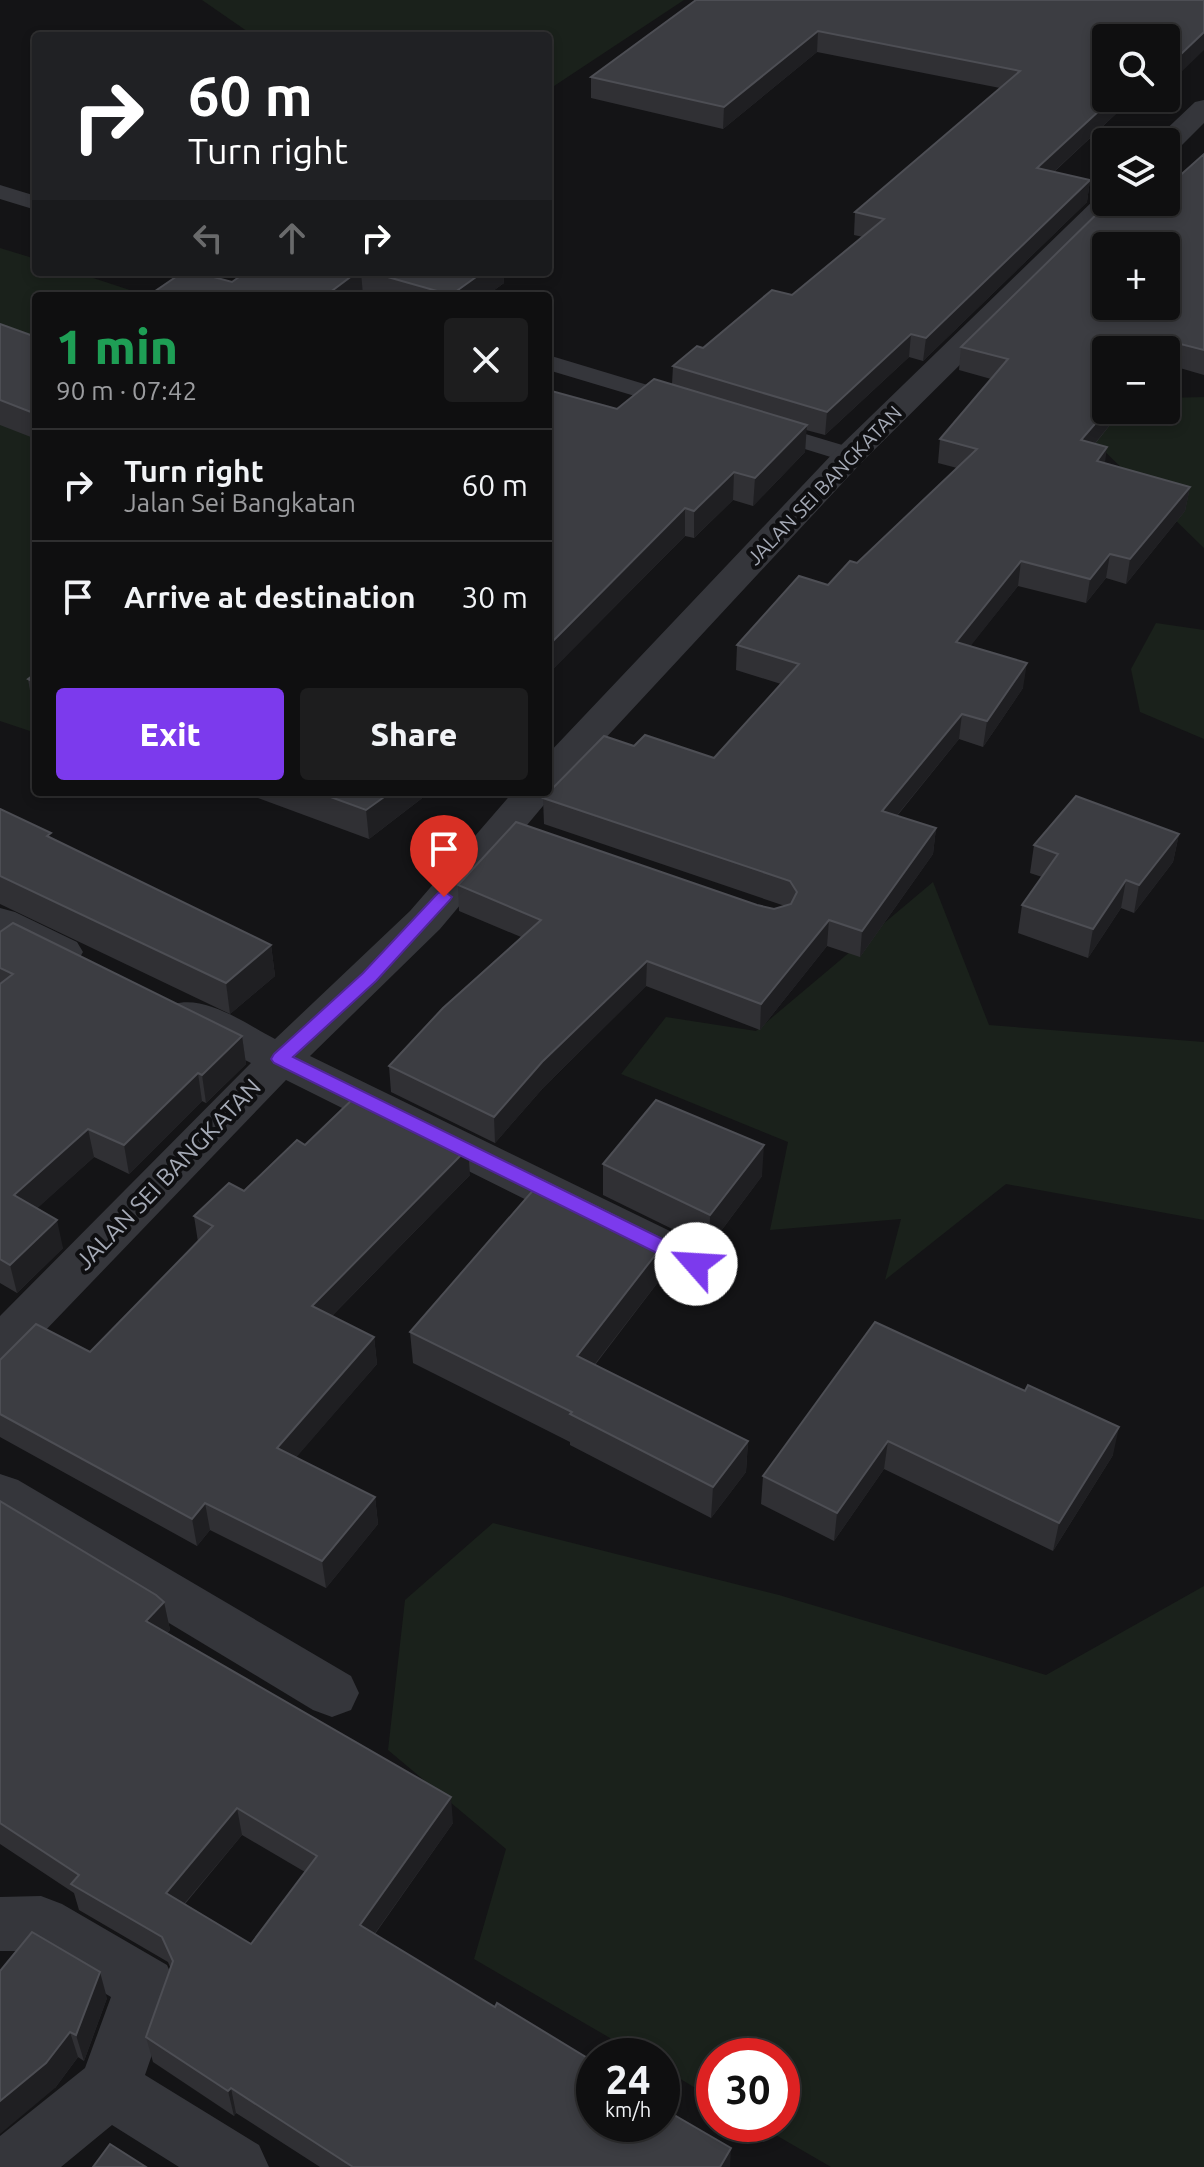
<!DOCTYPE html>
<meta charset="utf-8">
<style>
:root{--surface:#0f0f10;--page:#1d1d1e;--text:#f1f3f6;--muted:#9b9c9f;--line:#2f2f30;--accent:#7c3aed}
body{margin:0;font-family:Ubuntu,sans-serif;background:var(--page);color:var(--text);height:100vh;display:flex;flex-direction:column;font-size:30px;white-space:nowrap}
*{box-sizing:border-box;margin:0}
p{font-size:26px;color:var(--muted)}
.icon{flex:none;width:44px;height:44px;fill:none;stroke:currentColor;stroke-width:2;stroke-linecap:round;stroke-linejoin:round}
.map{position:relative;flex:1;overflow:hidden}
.details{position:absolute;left:32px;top:292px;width:520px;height:504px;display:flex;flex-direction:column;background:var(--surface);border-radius:8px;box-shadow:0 4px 12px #0003,0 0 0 2px var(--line)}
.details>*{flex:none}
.banner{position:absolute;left:32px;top:32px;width:520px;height:244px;border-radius:8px;box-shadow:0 4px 12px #0003,0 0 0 2px var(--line);background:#202124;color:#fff;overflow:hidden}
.fabs{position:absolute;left:1092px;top:24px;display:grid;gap:16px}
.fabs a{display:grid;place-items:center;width:88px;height:88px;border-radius:8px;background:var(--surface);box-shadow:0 4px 12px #0003,0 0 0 2px var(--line);font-size:40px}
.speed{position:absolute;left:576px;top:2038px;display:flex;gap:16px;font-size:40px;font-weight:700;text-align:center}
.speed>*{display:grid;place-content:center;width:104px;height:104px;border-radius:50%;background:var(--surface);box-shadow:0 4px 12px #0003,0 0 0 2px var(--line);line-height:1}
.speed small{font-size:20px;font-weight:400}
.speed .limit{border:12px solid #d22;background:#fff;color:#111}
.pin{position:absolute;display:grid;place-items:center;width:68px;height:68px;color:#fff;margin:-82px -34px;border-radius:50% 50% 50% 0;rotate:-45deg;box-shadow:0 0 8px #0007}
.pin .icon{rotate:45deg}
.me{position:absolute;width:88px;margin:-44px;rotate:296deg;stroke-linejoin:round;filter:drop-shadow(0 0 6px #0008)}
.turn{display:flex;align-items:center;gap:28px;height:168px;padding:0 24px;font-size:36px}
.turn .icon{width:104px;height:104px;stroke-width:2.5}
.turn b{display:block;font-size:56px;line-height:68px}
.lanes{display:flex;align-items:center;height:76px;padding:0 24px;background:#0003;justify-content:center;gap:40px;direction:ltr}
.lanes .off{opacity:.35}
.round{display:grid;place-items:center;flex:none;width:84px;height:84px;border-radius:8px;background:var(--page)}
.head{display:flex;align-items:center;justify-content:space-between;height:136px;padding:0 24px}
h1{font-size:48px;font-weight:800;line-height:60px;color:#1e9e55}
.cta{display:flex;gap:16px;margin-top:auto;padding:16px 24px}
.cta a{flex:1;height:92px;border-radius:8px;background:var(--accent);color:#fff;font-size:32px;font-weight:800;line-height:92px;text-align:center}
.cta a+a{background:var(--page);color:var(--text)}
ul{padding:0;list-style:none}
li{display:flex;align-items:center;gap:24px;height:112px;padding:0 24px;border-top:2px solid var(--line)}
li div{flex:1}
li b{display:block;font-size:30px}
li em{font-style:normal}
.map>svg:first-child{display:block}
.green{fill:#1a211b}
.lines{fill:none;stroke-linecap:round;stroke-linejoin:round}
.service{fill:#35363b;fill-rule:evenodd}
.minor{fill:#35363b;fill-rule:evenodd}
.wall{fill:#303034;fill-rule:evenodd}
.shaded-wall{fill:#1f1f22}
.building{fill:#3c3d42;stroke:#4d4e54;stroke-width:2;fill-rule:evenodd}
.route{fill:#7c3aed;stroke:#51269a;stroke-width:2}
.labels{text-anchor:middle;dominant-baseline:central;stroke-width:8;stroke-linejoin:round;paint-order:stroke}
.far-street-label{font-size:20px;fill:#a5aab6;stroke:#0f0f11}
.street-label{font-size:24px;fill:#a5aab6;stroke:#0f0f11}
</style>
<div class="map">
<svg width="1204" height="2167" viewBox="0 0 1204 2167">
<rect width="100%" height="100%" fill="#141416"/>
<!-- green -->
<g class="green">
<polygon points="202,0 684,0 548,90 548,36 254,36"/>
<polygon points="0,248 36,259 36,272 75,272 148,296 36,296 36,733 0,721"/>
<polygon points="1204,397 1204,548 1054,402 1106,410 1166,410 1166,398"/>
<polygon points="1156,623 1204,630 1204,739 1140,712 1131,669"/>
<polygon points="933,882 989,1025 1204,1042 1204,1220 1006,1184 885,1280 901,1219 770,1230 788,1142 621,1074 666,1017 756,1031"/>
<polygon points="493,1523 779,1595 1046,1675 1204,1586 1204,2167 831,2167 757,2124 782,2124 782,2056 714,2056 714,2099 662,2068 662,2056 641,2056 474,1959 506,1849 388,1750 405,1600"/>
</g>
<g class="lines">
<!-- service -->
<g class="service">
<polygon points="0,185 36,196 36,210 0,199"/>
<polygon points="548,355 694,399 697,404 694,409 685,411 548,370"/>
<polygon points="762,421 859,450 863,455 859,460 850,463 753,433 750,428 753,423"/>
</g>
<!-- minor -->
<g class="minor">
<polygon points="1204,100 1204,123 1176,151 1166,153 1166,142 1154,142 1156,139 1195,102"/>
<path d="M1106 194V202H1122L1118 208 862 462 562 785 551 788 553 792 548 800 440 929 310 1056 713 1252 720 1264 713 1276 696 1282 679 1276 286 1080 17 1360 0 1366V1316L251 1063 174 1024 168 1014 174 1004C207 995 246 1024 275 1039L410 911 513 792H548V754L838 448 1098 196Z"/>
<polygon points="0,908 15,912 77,942 83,952 77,962 62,966 47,962 0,938"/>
<polygon points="0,1474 18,1480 351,1676 359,1693 351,1710 332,1717 313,1710 0,1521"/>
<polygon points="41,1896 62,1904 167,1965 176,1985 145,2075 259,2145 269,2167 179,2167 112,2125 61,2167 0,2167 0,2136 85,2068 111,1997 34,1951 0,1951 0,1897"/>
</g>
</g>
<!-- wall -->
<g class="wall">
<polygon points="696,0 1204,0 1174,79 1166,77 1166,38 1106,38 1119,111 1054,172 1090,180 1087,202 923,361 909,357 825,435 806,430 805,452 753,506 733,500 694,538 685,536 548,674 548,390 617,409 672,384 673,366 792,295 863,237 854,235 855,212 1000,88 817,52 723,129 591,98 591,77"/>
<polygon points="1204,154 1204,375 1166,364 1166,350 1106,350 1106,410 1122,410 1095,444 1105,463 1190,487 1185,511 1126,584 1106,578 1086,603 1018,586 970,646 1023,688 983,747 959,739 897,816 936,828 933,854 860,957 827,946 760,1030 646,986 543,1088 495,1143 391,1092 389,1066 521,937 459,911 458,885 757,905 774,909 785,906 544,824 543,798 634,746 714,758 781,684 736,670 737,645 828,585 857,563 957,468 938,463 940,439 991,379 959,370 961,347 1166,202"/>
<polygon points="246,272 503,272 504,283 486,296 148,296 232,282"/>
<polygon points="0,324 36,337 36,439 0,425"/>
<polygon points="36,673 36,709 33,708 28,679"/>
<polygon points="242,792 430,792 369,839"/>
<polygon points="0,809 52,838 271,945 275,976 230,1014 0,904"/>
<polygon points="1179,834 1173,862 1134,913 1121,908 1088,958 1018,933 1022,905 1042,877 1030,873 1034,845"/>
<polygon points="0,932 242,1036 246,1064 206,1103 202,1101 129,1174 94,1157 37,1208 63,1248 17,1293 0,1283"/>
<polygon points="305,1145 470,1175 332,1316 374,1337 377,1364 296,1457 375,1497 378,1524 326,1588 210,1530 197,1546 0,1437 0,1360 90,1352 198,1242 194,1216 244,1191"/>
<polygon points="603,1164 762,1176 709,1247 603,1195"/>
<polygon points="665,1273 595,1365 748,1441 746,1472 711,1518 570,1445 570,1442 413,1363 410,1332"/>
<polygon points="875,1322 1113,1455 1053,1551 884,1469 834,1541 761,1504 763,1476"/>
<path d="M0 1501 164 1602 170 1630 167 1633 453 1823 375 1934 730 2167H320L236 2113 234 2116 153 2062 146 2037 170 1967 168 1962 79 1910 74 1893 0 1844ZM242 1835 305 1872 251 1944 185 1904Z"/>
<polygon points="0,1971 107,1998 84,2061 78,2057 55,2088"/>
</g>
<!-- shaded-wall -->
<g class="shaded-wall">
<polygon points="818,31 817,52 723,129 724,107"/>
<polygon points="1204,32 1204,50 1174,79 1177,58"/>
<polygon points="1113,98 1130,98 1119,111 1034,190 1037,168"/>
<polygon points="1090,180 1087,202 923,361 926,338"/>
<polygon points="357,272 361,272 363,295 361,296 325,296"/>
<polygon points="483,272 503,272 504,283 486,296 451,296"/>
<polygon points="911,334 909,357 825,435 827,412"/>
<polygon points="1165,340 1163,350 1156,350"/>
<polygon points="1107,410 1122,410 1078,464 1081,440"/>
<polygon points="807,425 805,452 753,506 755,478"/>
<polygon points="1107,447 1104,471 1097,461"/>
<polygon points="734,472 733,500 694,538 694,511"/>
<polygon points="1190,487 1185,511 1126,584 1130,559"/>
<polygon points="685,508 685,536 548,674 548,646"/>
<polygon points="1110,554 1106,578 1086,603 1090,579"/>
<polygon points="1021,561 1018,586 954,667 956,642"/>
<polygon points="1027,663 1023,688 983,747 987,721"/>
<polygon points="962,714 959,739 880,836 882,811"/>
<polygon points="391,792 430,792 369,839 366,810"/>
<polygon points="936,828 933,854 860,957 862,931"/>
<polygon points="1179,834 1173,862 1134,913 1139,885"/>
<polygon points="1126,880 1121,908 1088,958 1093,929"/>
<polygon points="829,920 827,946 760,1030 761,1004"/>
<polygon points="271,945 275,976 230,1014 226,983"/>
<polygon points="647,961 646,986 543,1088 495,1143 494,1117 542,1062"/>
<polygon points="242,1036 246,1064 206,1103 202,1075"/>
<polygon points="198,1073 202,1101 129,1174 124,1145"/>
<polygon points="88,1129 94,1157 20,1224 14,1195"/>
<polygon points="764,1145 762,1176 709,1247 710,1215"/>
<polygon points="468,1148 470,1175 315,1333 312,1306"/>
<polygon points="57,1220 63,1248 17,1293 10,1265"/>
<polygon points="666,1241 665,1273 577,1387 577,1356"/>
<polygon points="374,1337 377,1364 281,1475 277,1448"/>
<polygon points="1119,1427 1113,1455 1053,1551 1059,1523"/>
<polygon points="748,1441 746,1472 711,1518 713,1487"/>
<polygon points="888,1441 884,1469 834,1541 837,1513"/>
<polygon points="375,1497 378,1524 326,1588 322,1561"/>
<polygon points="205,1503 210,1530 197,1546 192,1519"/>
<polygon points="164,1602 170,1630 152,1649 146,1621"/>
<polygon points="451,1797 453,1823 363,1950 360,1925"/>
<polygon points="237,1808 242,1835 172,1918 166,1893"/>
<polygon points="100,1972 107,1998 84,2061 76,2035"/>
<polygon points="70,2032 78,2057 55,2088 0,2134 0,2101"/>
<polygon points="231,2088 236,2113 234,2116 228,2091"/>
<polygon points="731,2148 730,2167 720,2167"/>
</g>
<!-- building -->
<g class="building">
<polygon points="696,0 1204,0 1204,32 1177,58 1166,55 1166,38 1106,38 1106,98 1113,98 1037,168 1090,180 926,338 911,334 827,412 673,366 697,346 703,348 772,290 792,295 884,219 855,212 1020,71 818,31 724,107 591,77"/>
<path d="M1204 154V350L1165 340 1156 350H1106L1107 410 1081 440 1107 447 1097 461 1190 487 1130 559 1110 554 1090 579 1021 561 956 642 1027 663 987 721 962 714 882 811 936 828 862 931 829 920 761 1004 647 961 542 1062 494 1117 389 1066 443 1008 541 920 458 885 516 822 757 905 774 909 791 904 797 892 790 881 543 798 604 736 634 746 645 735 714 758 799 664 737 645 799 576 828 585 850 561 857 563 977 449 940 439 1008 359 961 347 1109 202H1166V188ZM1106 246H1166V306H1106Z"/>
<polygon points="183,272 195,272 232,282 246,272 306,272 310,273 357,272 325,296 148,296"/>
<polygon points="370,272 483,272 451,295"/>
<polygon points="0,324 36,337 36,414 0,400"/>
<polygon points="654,379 807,425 755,478 734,472 694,511 685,508 548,646 548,390 617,409"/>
<polygon points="36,673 36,683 28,679"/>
<polygon points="317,792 391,792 366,810"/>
<polygon points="1076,796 1179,834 1139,885 1126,880 1093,929 1022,905 1058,854 1034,845"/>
<polygon points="0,809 51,833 47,836 271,945 226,983 0,876"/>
<polygon points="13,923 242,1036 202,1075 198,1073 124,1145 88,1129 14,1195 57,1220 10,1265 0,1259 0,984 13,974 0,968 0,932"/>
<polygon points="358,1094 468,1148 312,1306 374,1337 277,1448 375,1497 322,1561 205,1503 192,1519 0,1414 0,1360 36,1324 90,1352 213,1226 194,1216 229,1183 244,1191 297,1140 305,1145"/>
<polygon points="656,1100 764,1145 710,1215 603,1164"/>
<polygon points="542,1180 666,1241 577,1356 748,1441 713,1487 570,1414 572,1412 410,1332"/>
<polygon points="875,1322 1025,1391 1028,1385 1119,1427 1059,1523 888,1441 837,1513 763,1476"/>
<path d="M0 1501 156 1595 164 1602 146 1621 451 1797 360 1925 495 2007 497 2003 594 2062V2124H662V2108L731 2148 720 2167H353L231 2088 228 2091 146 2037 173 1961 162 1937 71 1884 79 1875 0 1823ZM237 1808 317 1856 251 1944 166 1893Z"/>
<polygon points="32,1932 100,1972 76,2035 70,2032 46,2063 0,2101 0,1971"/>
<polygon points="110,2144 146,2167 93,2167"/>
</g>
<!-- route -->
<polygon class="route" points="444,891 452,897 450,900 376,981 293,1057 703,1259 706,1264 703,1269 689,1269 274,1063 271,1059 274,1054 363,973 438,893"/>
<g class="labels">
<!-- far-street labels -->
<g class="far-street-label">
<text transform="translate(824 485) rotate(-46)">JALAN SEI BANGKATAN</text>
</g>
<!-- street labels -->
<g class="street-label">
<text transform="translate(168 1174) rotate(-46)">JALAN SEI BANGKATAN</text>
</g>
</g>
</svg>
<div class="fabs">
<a><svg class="icon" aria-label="search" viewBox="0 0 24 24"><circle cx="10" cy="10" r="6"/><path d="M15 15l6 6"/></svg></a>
<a><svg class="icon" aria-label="layers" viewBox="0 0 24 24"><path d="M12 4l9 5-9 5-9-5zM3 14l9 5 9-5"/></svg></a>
<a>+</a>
<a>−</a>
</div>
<div class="speed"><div>24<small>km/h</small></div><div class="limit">30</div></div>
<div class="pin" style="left:444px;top:897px;background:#d93025"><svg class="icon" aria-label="arrive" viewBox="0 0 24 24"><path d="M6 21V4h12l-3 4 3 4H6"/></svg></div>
<svg class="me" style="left:696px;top:1264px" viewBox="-20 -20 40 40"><circle r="19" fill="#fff"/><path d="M0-13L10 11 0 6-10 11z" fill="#7c3aed"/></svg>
<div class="banner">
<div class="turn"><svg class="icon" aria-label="right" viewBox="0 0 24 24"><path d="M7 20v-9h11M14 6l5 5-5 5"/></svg><div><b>60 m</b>Turn right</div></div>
<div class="lanes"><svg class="icon off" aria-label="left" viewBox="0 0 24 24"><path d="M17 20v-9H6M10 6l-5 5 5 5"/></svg><svg class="icon off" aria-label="ahead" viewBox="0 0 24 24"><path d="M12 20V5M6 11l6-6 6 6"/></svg><svg class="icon" aria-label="right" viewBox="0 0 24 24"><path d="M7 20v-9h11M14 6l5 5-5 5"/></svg></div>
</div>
<section class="details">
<div class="head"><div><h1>1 min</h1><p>90 m · 07:42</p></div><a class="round"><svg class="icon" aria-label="close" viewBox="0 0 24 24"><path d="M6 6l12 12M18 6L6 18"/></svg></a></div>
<ul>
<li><svg class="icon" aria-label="right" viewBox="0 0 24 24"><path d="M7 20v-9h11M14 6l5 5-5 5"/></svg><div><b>Turn right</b><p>Jalan Sei Bangkatan</p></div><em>60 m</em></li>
<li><svg class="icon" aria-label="arrive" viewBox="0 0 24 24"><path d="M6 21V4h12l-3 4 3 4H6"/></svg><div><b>Arrive at destination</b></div><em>30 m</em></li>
</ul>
<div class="cta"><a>Exit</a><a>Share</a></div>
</section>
</div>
